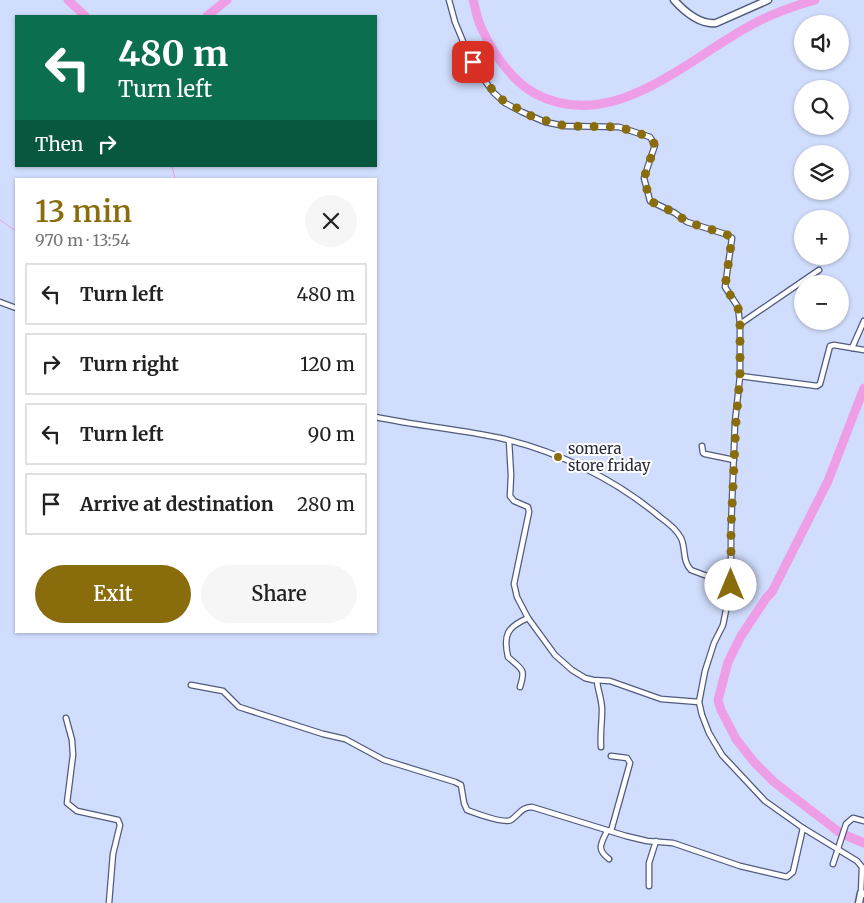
<!DOCTYPE html>
<meta charset="utf-8">
<style>
:root{--surface:#fff;--page:#f6f6f6;--text:#222;--muted:#767676;--line:#e0e0e0;--accent:#896d0d}
body{margin:0;font-family:Merriweather,serif;background:var(--page);color:var(--text);height:100vh;display:flex;flex-direction:column;font-size:19px;white-space:nowrap}
*{box-sizing:border-box;margin:0}
p{font-size:16px;color:var(--muted)}
.icon{flex:none;width:28px;height:28px;fill:none;stroke:currentColor;stroke-width:2;stroke-linecap:round;stroke-linejoin:round}
.map{position:relative;flex:1;overflow:hidden}
.side{position:absolute;left:15px;top:178px;width:362px;height:455px;display:flex;flex-direction:column;background:var(--surface);border-radius:0px;box-shadow:0 1px 4px #0004}
.side>*{flex:none}
.guide{position:absolute;left:15px;top:15px;width:362px;height:152px;border-radius:0px;box-shadow:0 1px 4px #0004;background:#0b6e4f;color:#fff;overflow:hidden}
.fabs{position:absolute;left:794px;top:15px;display:grid;gap:10px}
.fabs a{display:grid;place-items:center;width:55px;height:55px;border-radius:50%;background:var(--surface);box-shadow:0 1px 4px #0004;font-size:25px}
.pin{position:absolute;display:grid;place-items:center;width:42px;height:42px;color:#fff;margin:-21px;border-radius:10px;box-shadow:0 2px 8px #0006}
.me{position:absolute;width:55px;margin:-28px;rotate:0deg;stroke-linejoin:round;filter:drop-shadow(0 0 4px #0008)}
.turn{display:flex;align-items:center;gap:18px;height:105px;padding:0 20px;font-size:22px}
.turn .icon{width:65px;height:65px;stroke-width:2.5}
.turn b{display:block;font-size:35px;line-height:42px}
.then{display:flex;align-items:center;height:48px;padding:0 20px;background:#0003;gap:10px;font-size:19px}
.round{display:grid;place-items:center;flex:none;width:52px;height:52px;border-radius:26px;background:var(--page)}
.headline{display:flex;align-items:center;justify-content:space-between;height:85px;padding:0 20px}
h1{font-size:30px;font-weight:600;line-height:38px;color:var(--accent)}
.button{display:flex;gap:10px;margin-top:auto;padding:10px 20px}
.button a{flex:1;height:58px;border-radius:30px;background:var(--accent);color:#fff;font-size:20px;font-weight:600;line-height:58px;text-align:center}
.button a+a{background:var(--page);color:var(--text)}
ul{padding:0;list-style:none}
li{display:flex;align-items:center;gap:15px;height:62px;margin:0 10px 8px;padding:0 10px;border:2px solid var(--line);border-radius:0px}
li div{flex:1}
li b{display:block;font-size:19px}
li em{font-style:normal}
.map>svg:first-child{display:block}
.lines{fill:none;stroke-linecap:round;stroke-linejoin:round}
.stream{stroke:#ee9ee6;stroke-width:1}
.river{stroke:#ee9ee6;stroke-width:9}
.street-casing{stroke:#505b7e;stroke-width:7}
.secondary-casing{stroke:#505b7e;stroke-width:9}
.street{stroke:#fff;stroke-width:4.5}
.secondary{stroke:#fff;stroke-width:6}
.route{stroke:#896d0d;stroke-width:9;stroke-dasharray:0 16.2}
.poi-dot{fill:#896d0d;stroke:#fefefe;stroke-width:2}
.labels{text-anchor:middle;dominant-baseline:central;stroke-width:4;stroke-linejoin:round;paint-order:stroke}
.poi-label{font-size:15px;fill:#272c3b;stroke:#fefefe;text-anchor:start}
</style>
<div class="map">
<svg width="864" height="903" viewBox="0 0 864 903">
<rect width="100%" height="100%" fill="#d1ddfd"/>
<g class="lines">
<!-- stream -->
<g class="stream">
<polyline points="172,166 175,179"/>
<polyline points="0,220 16,231"/>
</g>
<!-- river -->
<g class="river">
<polyline points="68,0 85,16"/>
<path d="M473 0C476 9 477 21 482 29 493 53 511 80 534 93 613 136 689 57 755 23 774 13 794 6 815 0"/>
<polyline points="207,16 227,0"/>
<polyline points="839,832 774,782 754,762 736,739 721,710 718,700 728,662 741,636 767,597 772,592 828,481 864,388"/>
<polyline points="845,835 864,843"/>
</g>
<!-- street casing -->
<g class="street-casing">
<g id="street">
<polyline points="449,0 455,22 467,51 482,77 494,93 505,103 522,112 545,122 565,126 619,127 650,137 655,145 644,178 650,201 675,213 687,222 725,234 732,238 725,287 738,307 740,324 740,376 735,422 731,529 731,585 723,625 714,643 705,671 699,702 702,715 709,733 722,755 765,801 803,828 857,861 862,867 861,893"/>
<polyline points="0,302 16,308"/>
<polyline points="740,324 819,270"/>
<polyline points="852,348 864,321"/>
<polyline points="740,376 817,386 820,384 830,346 834,345 864,350"/>
<path d="M376 417C417 426 459 429 500 438 557 451 615 479 660 517 667 522 677 530 681 538 686 548 682 561 691 570L731 585"/>
<polyline points="509,441 511,475 510,496 514,501 528,507 529,512 514,584 517,597 528,618"/>
<polyline points="702,446 703,453 705,454 734,460"/>
<path d="M597 681C598 691 602 700 602 710 602 722 600 734 601 747"/>
<path d="M191 685 223 691 239 707 323 734 345 739 384 760 455 782 461 785 464 803 467 810C475 813 504 824 511 820 519 815 521 807 532 807L626 836 647 841 673 843 740 866 787 877 793 872 803 828"/>
<path d="M520 687C526 668 522 670 508 657 503 635 507 627 528 618L555 655 572 670 585 678 593 680 610 681 661 699 699 702"/>
<polyline points="66,718 72,740 73,755 67,803 77,811 118,820 120,825 113,854 109,903"/>
<polyline points="611,756 627,758 630,763 611,831"/>
<path d="M607 831C601 844 596 849 609 859"/>
<polyline points="833,864 846,824 853,818 864,821"/>
<polyline points="649,886 649,863 656,841"/>
</g>
</g>
<!-- secondary casing -->
<g class="secondary-casing">
<g id="secondary">
<path d="M674 0C684 11 699 25 716 23L768 0"/>
<polyline points="859,903 861,893 864,894"/>
</g>
</g>
<!-- street -->
<use href="#street" class="street"/>
<!-- secondary -->
<use href="#secondary" class="secondary"/>
</g>
<g class="lines">
<!-- route -->
<polyline class="route" points="473,62 482,77 499,98 533,117 565,126 619,127 650,137 655,145 644,178 650,201 675,213 687,222 726,234 732,238 725,287 738,307 740,324 740,376 736,422 731,529 731,585"/>
</g>
<!-- markers -->
<circle class="poi-dot" cx="558" cy="457" r="5"/>
<g class="labels">
<!-- poi labels -->
<g class="poi-label">
<text x="568" y="448">somera<tspan x="568" dy="17">store friday</tspan></text>
</g>
</g>
</svg>
<div class="fabs">
<a><svg class="icon" aria-label="sound" viewBox="0 0 24 24"><path d="M4 9h4l5-4v14l-5-4H4zM17 9q2 3 0 6"/></svg></a>
<a><svg class="icon" aria-label="search" viewBox="0 0 24 24"><circle cx="10" cy="10" r="6"/><path d="M15 15l6 6"/></svg></a>
<a><svg class="icon" aria-label="layers" viewBox="0 0 24 24"><path d="M12 4l9 5-9 5-9-5zM3 14l9 5 9-5"/></svg></a>
<a>+</a>
<a>−</a>
</div>
<div class="pin" style="left:473px;top:62px;background:#d93025"><svg class="icon" aria-label="arrive" viewBox="0 0 24 24"><path d="M6 21V4h12l-3 4 3 4H6"/></svg></div>
<svg class="me" style="left:731px;top:585px" viewBox="-20 -20 40 40"><circle r="19" fill="#fff"/><path d="M0-13L10 11 0 6-10 11z" fill="#896d0d"/></svg>
<div class="guide">
<div class="turn"><svg class="icon" aria-label="left" viewBox="0 0 24 24"><path d="M17 20v-9H6M10 6l-5 5 5 5"/></svg><div><b>480 m</b>Turn left</div></div>
<div class="then">Then<svg class="icon" aria-label="right" viewBox="0 0 24 24"><path d="M7 20v-9h11M14 6l5 5-5 5"/></svg></div>
</div>
<section class="side">
<div class="headline"><div><h1>13 min</h1><p>970 m · 13:54</p></div><a class="round"><svg class="icon" aria-label="close" viewBox="0 0 24 24"><path d="M6 6l12 12M18 6L6 18"/></svg></a></div>
<ul>
<li><svg class="icon" aria-label="left" viewBox="0 0 24 24"><path d="M17 20v-9H6M10 6l-5 5 5 5"/></svg><div><b>Turn left</b></div><em>480 m</em></li>
<li><svg class="icon" aria-label="right" viewBox="0 0 24 24"><path d="M7 20v-9h11M14 6l5 5-5 5"/></svg><div><b>Turn right</b></div><em>120 m</em></li>
<li><svg class="icon" aria-label="left" viewBox="0 0 24 24"><path d="M17 20v-9H6M10 6l-5 5 5 5"/></svg><div><b>Turn left</b></div><em>90 m</em></li>
<li><svg class="icon" aria-label="arrive" viewBox="0 0 24 24"><path d="M6 21V4h12l-3 4 3 4H6"/></svg><div><b>Arrive at destination</b></div><em>280 m</em></li>
</ul>
<div class="button"><a>Exit</a><a>Share</a></div>
</section>
</div>
